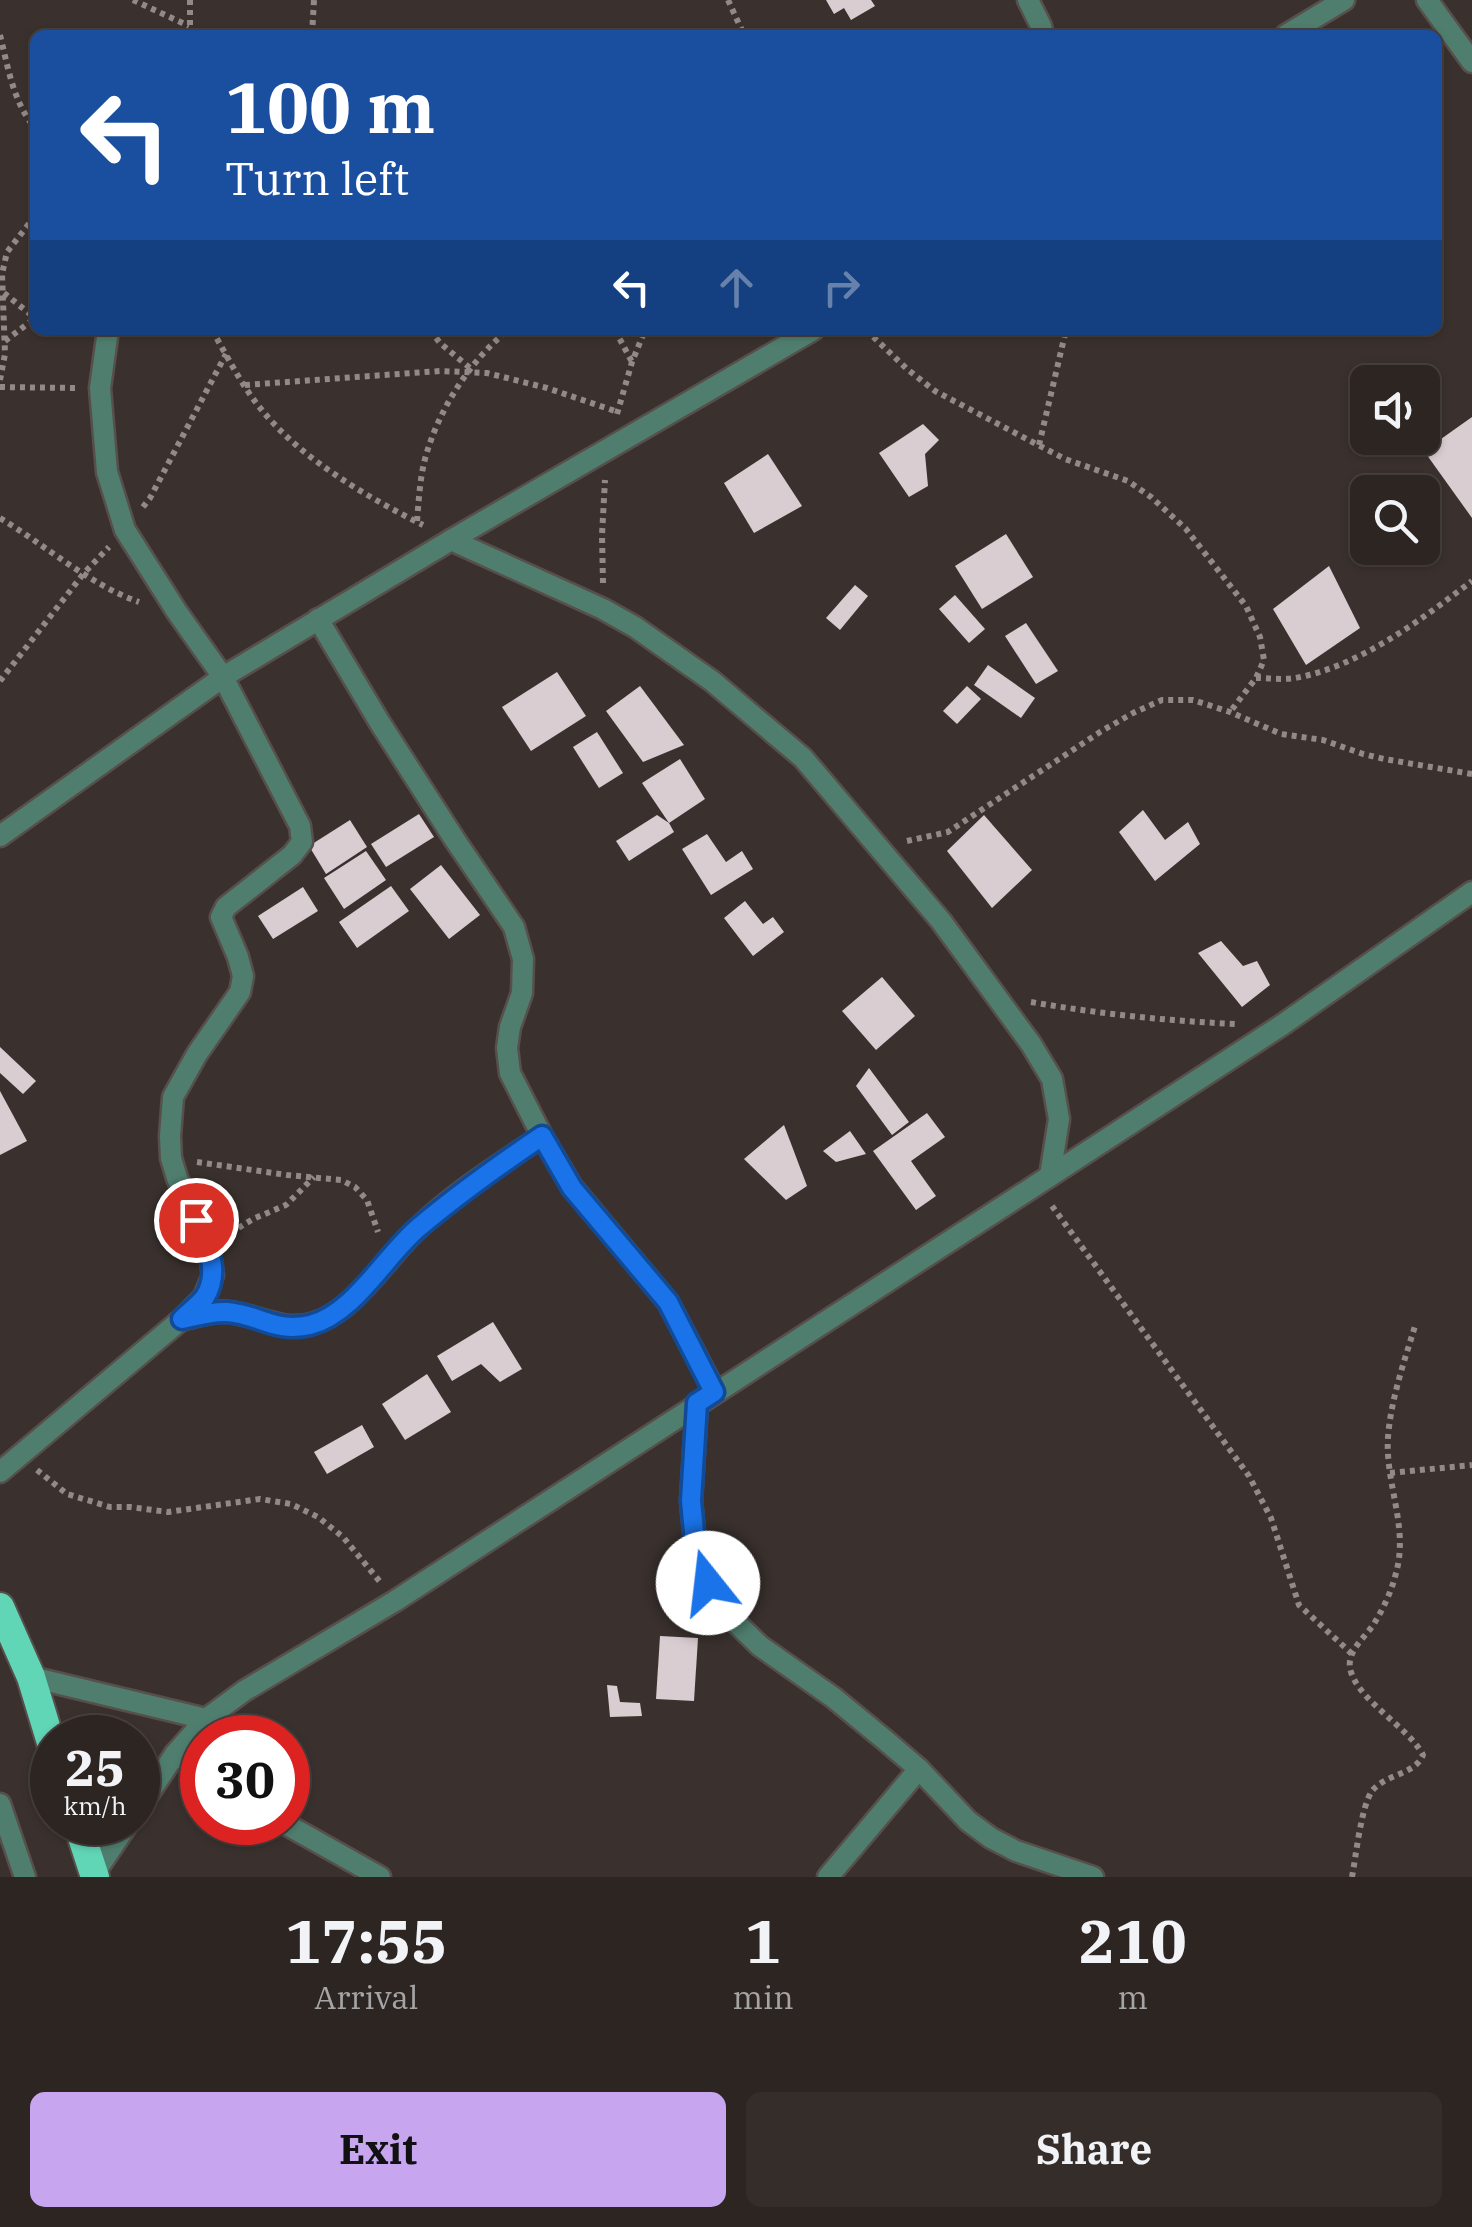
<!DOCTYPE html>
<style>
:root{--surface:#2c2522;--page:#342d2a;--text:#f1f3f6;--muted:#a6a5a5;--line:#484240;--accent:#c7a6ef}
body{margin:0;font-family:"IBM Plex Serif",serif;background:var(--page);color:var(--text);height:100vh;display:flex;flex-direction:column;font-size:38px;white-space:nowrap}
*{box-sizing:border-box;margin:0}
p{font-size:32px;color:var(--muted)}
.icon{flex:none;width:55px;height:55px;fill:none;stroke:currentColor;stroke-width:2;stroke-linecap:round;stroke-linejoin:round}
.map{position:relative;height:1877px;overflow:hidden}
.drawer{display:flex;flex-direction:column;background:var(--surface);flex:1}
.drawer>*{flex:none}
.guide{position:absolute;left:30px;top:30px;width:1412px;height:305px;border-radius:15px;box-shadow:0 2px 8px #0004,0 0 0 2px var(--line);background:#1a4fa0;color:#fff;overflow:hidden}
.controls{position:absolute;left:1350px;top:365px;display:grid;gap:20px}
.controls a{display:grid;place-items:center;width:90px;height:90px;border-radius:15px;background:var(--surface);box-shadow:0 2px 8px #0004,0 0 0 2px var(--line);font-size:50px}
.speed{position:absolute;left:30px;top:1715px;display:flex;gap:20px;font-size:50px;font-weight:700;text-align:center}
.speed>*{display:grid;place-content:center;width:130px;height:130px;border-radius:50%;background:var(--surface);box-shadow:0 2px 8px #0004,0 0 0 2px var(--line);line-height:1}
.speed small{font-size:25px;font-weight:400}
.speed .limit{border:15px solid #d22;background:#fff;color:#111}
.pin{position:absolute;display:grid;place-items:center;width:85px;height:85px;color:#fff;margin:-42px;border:5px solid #fff;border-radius:50%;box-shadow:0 2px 10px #0007}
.me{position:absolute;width:110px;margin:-55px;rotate:344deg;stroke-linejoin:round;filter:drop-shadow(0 0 8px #0008)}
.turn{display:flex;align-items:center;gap:35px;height:210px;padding:0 30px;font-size:45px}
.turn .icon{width:130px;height:130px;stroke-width:2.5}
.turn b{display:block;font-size:70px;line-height:85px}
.lanes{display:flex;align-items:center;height:95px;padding:0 30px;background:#0003;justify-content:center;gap:50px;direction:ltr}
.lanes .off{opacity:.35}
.eta{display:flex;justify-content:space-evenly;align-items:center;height:170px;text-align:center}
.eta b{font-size:60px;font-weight:700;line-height:70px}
.button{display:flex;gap:20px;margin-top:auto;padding:20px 30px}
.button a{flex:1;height:115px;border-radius:15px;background:var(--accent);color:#111;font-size:40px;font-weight:700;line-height:115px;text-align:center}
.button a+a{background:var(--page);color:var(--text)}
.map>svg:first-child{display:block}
.building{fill:#d9cdd2}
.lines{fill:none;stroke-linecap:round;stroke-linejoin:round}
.minor-casing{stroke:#574f4c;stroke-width:25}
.trunk-casing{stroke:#574f4c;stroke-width:32}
.path{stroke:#918a88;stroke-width:6;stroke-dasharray:5 5;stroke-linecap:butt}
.minor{stroke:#4f7e6f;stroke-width:20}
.trunk{stroke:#61d6b6;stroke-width:28}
.route-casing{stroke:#114b97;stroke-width:25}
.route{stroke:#1a73e8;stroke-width:18}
</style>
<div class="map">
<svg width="1472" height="1877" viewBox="0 0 1472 1877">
<rect width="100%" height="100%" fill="#3a312e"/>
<!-- building -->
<g class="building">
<polygon points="826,0 871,0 875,6 851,20 844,8 834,14"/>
<polygon points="1472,417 1472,518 1424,451"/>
<polygon points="923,424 939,440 925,454 928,486 909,497 879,453"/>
<polygon points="768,454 802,506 754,533 724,483"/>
<polygon points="1006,534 1033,577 982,609 955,566"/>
<polygon points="1329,566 1360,628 1306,665 1273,609"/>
<polygon points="855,585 868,596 840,630 826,618"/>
<polygon points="955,595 985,629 969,643 939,609"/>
<polygon points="1026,623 1058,671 1036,684 1005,636"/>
<polygon points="988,665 1035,698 1021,718 974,685"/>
<polygon points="557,672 586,716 531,751 502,707"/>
<polygon points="640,686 684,745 643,762 606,711"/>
<polygon points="967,686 981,699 957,724 943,711"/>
<polygon points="597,732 623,773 599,788 573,747"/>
<polygon points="680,759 705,799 669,823 642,783"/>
<polygon points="1143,810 1165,840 1188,822 1200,844 1155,881 1119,832"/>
<polygon points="419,814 434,837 386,867 371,844"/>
<polygon points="657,815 669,823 674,832 629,861 616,841"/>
<polygon points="984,815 1032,870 992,908 947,851"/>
<polygon points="350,820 367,847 326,874 309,846"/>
<polygon points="707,834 726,862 742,851 753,869 711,895 682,849"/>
<polygon points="366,851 386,880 344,909 324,878"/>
<polygon points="441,865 480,915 449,939 410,889"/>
<polygon points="391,886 409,911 357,948 339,922"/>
<polygon points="303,887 318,911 273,939 258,916"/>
<polygon points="745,901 763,924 773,917 784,932 753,956 724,918"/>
<polygon points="1221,941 1243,966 1257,961 1270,985 1242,1007 1198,953"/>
<polygon points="882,977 915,1016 876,1050 842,1011"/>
<polygon points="0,1047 36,1081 23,1094 0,1073"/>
<polygon points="869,1068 909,1122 892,1135 856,1086"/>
<polygon points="0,1091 27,1141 0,1155"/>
<polygon points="927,1113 945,1137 911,1161 936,1196 916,1210 873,1151"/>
<polygon points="784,1125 807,1186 786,1200 744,1159"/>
<polygon points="850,1131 866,1154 836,1162 823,1151"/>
<polygon points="493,1322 522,1369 500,1382 481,1364 452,1381 437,1356"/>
<polygon points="427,1374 451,1412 405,1440 382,1404"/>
<polygon points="362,1425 374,1447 327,1474 314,1452"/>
<polygon points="660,1636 698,1638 694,1701 656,1699"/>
<polygon points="607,1685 617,1686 620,1702 640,1703 642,1716 610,1717"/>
</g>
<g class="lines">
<!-- minor casing -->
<g class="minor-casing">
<g id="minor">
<polyline points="1028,0 1041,26 1043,35"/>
<polyline points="1427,0 1472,62"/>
<polyline points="1286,35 1344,0"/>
<polyline points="451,540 603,609 635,627 712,681 803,758 941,921 1031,1044 1052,1079 1059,1119 1050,1176"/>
<polyline points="318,619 380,723 455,840 514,927 523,959 522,993 510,1027 507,1048 510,1073 542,1136 572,1187 668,1302 715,1392"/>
<polyline points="0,836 223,677 451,540 813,330"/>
<path d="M184 1319C198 1316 214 1310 229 1312 258 1315 281 1332 311 1324 352 1314 384 1261 413 1233 451 1195 498 1166 542 1136"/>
<polyline points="697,1403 691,1501 697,1562 718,1605 760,1646 834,1698 885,1740 919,1769 968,1821 991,1838 1016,1851 1093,1877"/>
<polyline points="0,1472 182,1319 204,1297 213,1275 209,1249 177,1178 171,1158 170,1136 173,1097 197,1054 240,992 243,976 238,957 221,917 226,907 292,855 302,842 300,826 223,677 177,612 125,530 107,472 100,388 108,330"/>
<polyline points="31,1677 206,1719"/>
<polyline points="175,1754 202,1772"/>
<polyline points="0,1804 25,1877"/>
<polyline points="138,1810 175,1754 206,1719 244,1691 395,1601 1050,1176 1282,1025 1472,892"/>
<polyline points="282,1822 380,1877"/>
<polyline points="94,1874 129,1822"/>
<polyline points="828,1877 919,1769"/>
</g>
</g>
<!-- trunk casing -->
<g class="trunk-casing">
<g id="trunk">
<polyline points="0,1607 31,1677 52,1746"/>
<polyline points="77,1822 95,1877"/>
</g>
</g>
<!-- path -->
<g class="path">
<polyline points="133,0 189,26"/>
<polyline points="190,0 190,35"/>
<polyline points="728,0 744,35"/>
<path d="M0 35C8 67 13 102 35 128"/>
<polyline points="312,35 314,0"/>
<polyline points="4,293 35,318"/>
<path d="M212 330C227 356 242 386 261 409 301 459 367 497 423 525"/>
<polyline points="430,330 440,343 470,368"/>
<polyline points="615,330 632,362"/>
<polyline points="866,330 907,369 935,391 1065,459 1128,481 1151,497 1186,529 1246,606 1260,637 1264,660 1256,678 1230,712"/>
<polyline points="5,341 35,318"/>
<polyline points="0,380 5,354 2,274 7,252 35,216"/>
<polyline points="245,385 440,371 487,373 547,388 618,412"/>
<polyline points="0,387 79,388"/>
<polyline points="617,414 632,362 645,330"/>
<polyline points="1039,445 1066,330"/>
<polyline points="143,507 150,498 226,354"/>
<path d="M0 518C45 545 90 585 139 602"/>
<path d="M417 521C419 498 420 474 427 452 441 406 471 360 508 330"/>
<polyline points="603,583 602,535 605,480"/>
<path d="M1256 678C1269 678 1283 680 1295 678 1359 667 1422 619 1472 581"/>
<polyline points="0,681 84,573 109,547"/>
<polyline points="907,841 948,832 1100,732 1133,713 1162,700 1193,700 1230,712 1281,734 1323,740 1363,754 1384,759 1472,774"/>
<path d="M1031 1002C1100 1014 1168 1021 1237 1024"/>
<polyline points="197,1162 287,1175 341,1180 355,1187 367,1200 378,1232"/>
<polyline points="1052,1206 1249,1476 1271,1518 1299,1605 1352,1654"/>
<polyline points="230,1233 253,1219 286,1205 314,1177"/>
<polyline points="37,1470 67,1494 110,1507 130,1507 168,1512 260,1499 291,1504 318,1517 343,1537 381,1583"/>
<polyline points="1390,1473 1472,1465"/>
<path d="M1352 1877C1356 1856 1361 1807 1372 1791 1385 1774 1415 1775 1423 1755 1409 1727 1356 1700 1350 1668 1347 1650 1367 1636 1375 1622 1384 1607 1392 1590 1396 1573 1409 1527 1385 1484 1388 1437 1391 1399 1404 1362 1415 1326"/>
</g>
<!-- minor -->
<use href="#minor" class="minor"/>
<!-- trunk -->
<use href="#trunk" class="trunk"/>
</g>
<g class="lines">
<!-- route casing -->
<g class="route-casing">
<path id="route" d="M196 1220C207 1245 221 1271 205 1297 199 1305 189 1312 182 1319 196 1316 212 1311 227 1312 258 1314 275 1333 310 1325 354 1314 385 1256 418 1228 457 1195 499 1165 542 1136L572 1188 668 1302 714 1392 697 1403 691 1501 697 1562 708 1583"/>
</g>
<!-- route -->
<use href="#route" class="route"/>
</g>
</svg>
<div class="controls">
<a><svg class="icon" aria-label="sound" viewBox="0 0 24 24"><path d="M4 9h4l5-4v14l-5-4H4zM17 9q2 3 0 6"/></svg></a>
<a><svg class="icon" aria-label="search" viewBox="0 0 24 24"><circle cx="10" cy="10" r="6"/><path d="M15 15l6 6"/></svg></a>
</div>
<div class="speed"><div>25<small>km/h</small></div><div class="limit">30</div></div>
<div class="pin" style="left:196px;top:1220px;background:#d93025"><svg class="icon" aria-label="arrive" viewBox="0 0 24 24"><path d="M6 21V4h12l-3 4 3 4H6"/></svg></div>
<svg class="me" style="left:708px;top:1583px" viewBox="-20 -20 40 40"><circle r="19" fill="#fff"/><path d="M0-13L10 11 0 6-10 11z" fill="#1a73e8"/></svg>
<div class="guide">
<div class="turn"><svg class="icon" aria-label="left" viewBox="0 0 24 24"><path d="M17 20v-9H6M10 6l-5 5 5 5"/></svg><div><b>100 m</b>Turn left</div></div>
<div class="lanes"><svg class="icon" aria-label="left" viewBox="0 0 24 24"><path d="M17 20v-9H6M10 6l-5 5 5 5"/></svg><svg class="icon off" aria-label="ahead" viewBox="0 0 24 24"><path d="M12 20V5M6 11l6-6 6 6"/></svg><svg class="icon off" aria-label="right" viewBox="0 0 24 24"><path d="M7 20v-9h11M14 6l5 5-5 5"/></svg></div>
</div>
</div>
<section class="drawer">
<div class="eta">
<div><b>17:55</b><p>Arrival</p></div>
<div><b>1</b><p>min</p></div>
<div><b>210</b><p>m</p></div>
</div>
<div class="button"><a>Exit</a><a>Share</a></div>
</section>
